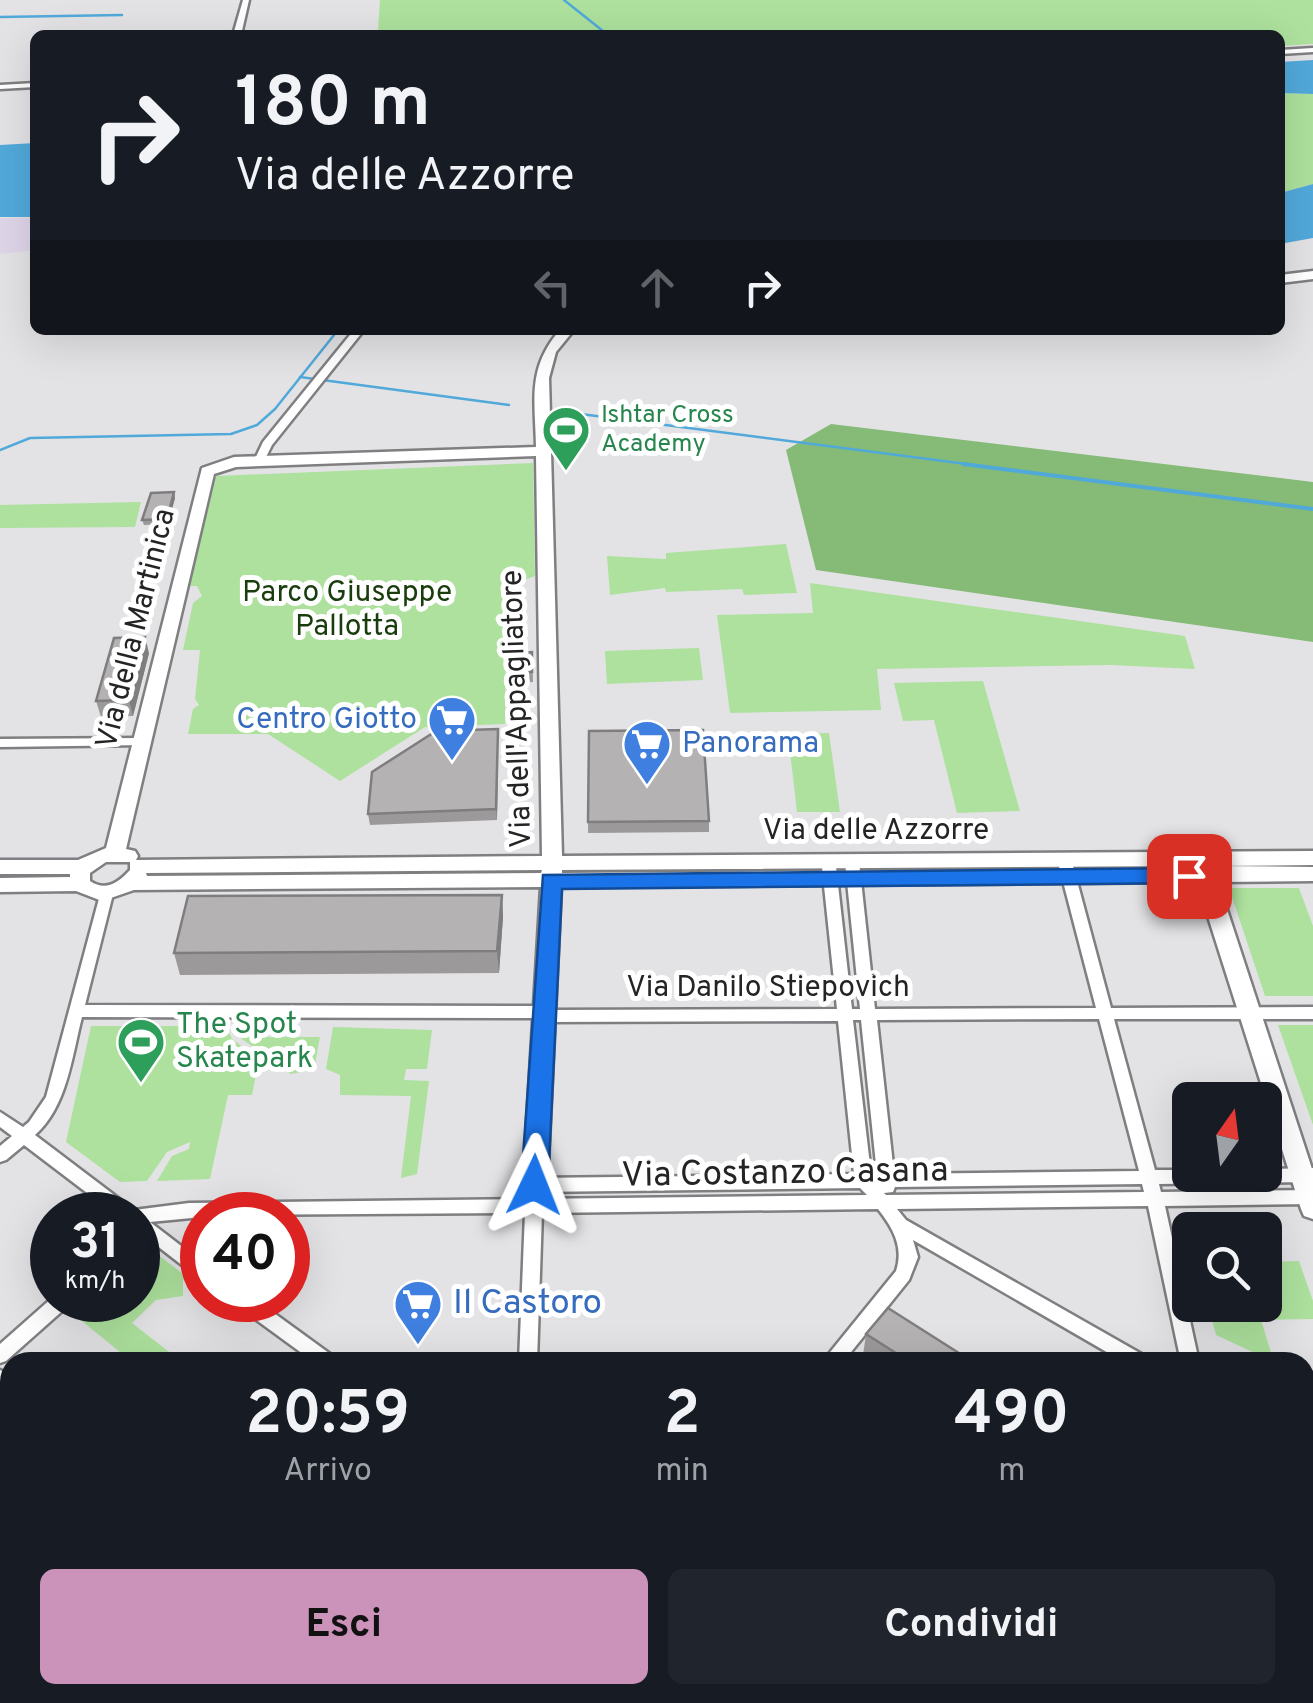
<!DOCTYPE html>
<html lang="it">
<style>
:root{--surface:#171b24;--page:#20242c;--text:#f1f3f6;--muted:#9ea1a6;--accent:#cb93ba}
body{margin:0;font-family:Overpass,sans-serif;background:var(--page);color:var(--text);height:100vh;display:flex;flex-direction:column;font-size:38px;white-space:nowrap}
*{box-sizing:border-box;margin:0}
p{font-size:32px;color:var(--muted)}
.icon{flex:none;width:55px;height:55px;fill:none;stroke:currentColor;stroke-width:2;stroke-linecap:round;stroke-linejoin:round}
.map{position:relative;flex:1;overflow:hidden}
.details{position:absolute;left:0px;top:1352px;width:1315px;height:352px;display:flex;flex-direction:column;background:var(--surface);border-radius:30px 30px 0 0;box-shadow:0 10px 40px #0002}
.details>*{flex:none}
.hud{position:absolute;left:30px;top:30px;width:1255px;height:305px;border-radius:15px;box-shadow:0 10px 40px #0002;background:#171b24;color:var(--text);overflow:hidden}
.needle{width:65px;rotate:14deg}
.buttons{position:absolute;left:1172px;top:1082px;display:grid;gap:20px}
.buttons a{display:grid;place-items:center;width:110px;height:110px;border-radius:15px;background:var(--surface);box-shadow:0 10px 40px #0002;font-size:50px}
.speed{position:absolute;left:30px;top:1192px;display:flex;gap:20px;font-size:50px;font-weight:700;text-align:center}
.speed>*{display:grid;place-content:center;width:130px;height:130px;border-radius:50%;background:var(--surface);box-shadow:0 10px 40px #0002;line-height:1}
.speed small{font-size:25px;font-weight:400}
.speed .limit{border:15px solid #d22;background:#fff;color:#111}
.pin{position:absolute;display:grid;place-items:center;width:85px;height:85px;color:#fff;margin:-42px;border-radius:20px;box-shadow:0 5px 15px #0006}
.me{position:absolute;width:110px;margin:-55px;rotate:2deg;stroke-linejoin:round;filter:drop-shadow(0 0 8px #0008)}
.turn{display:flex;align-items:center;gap:35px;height:210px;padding:0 40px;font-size:45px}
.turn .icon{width:130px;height:130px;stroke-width:2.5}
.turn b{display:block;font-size:70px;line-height:85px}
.lanes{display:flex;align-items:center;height:95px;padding:0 40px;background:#0003;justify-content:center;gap:50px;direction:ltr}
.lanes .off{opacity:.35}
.eta{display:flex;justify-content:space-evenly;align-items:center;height:170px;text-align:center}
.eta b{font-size:60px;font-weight:700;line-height:70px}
.button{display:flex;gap:20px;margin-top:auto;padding:20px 40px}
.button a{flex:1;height:115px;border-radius:15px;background:var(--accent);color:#111;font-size:40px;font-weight:700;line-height:115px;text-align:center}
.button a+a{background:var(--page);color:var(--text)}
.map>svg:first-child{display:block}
.industrial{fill:#dfd5e9}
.green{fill:#ade19d}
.forest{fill:#85bb76}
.water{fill:#51a9da}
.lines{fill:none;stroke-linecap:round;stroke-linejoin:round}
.stream-far1{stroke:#51a9da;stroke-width:2.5}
.stream{stroke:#51a9da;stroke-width:4}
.street-casing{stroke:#7f7f82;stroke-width:5}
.secondary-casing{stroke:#7f7f82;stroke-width:5}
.street{fill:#fff;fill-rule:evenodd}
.secondary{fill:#fff;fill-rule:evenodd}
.wall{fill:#9c999b}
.shaded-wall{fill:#7f7d7e}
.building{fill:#b5b2b4;stroke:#7f7d7e;stroke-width:2.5}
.route{fill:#1a73e8;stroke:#114b97;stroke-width:2.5}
.labels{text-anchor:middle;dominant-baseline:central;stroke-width:10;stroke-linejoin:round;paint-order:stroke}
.far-leisure-label{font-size:25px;fill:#27864d;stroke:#fff;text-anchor:start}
.park-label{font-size:30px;fill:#1a3d0e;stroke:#fff}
.street-label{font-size:30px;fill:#242425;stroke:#fff}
.shop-label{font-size:30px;fill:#366cbe;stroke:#fff;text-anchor:end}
.leisure-label{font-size:30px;fill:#27864d;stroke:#fff;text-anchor:start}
.near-street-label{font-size:35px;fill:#242425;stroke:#fff}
.near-shop-label{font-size:35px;fill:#366cbe;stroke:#fff;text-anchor:start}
</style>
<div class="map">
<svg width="1313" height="1703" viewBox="0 0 1313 1703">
<rect width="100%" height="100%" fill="#e3e3e6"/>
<!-- industrial -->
<polygon class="industrial" points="0,218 35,218 35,250 0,254"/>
<!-- green -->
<g class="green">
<polygon points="380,0 1313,0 1313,44 1280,46 1280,35 320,35 378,30"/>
<polygon points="1280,93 1313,94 1313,184 1280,193"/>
<polygon points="533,463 535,576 510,585 526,596 525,638 506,638 505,724 425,727 340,781 268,734 188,734 193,709 199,705 195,699 200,650 183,650 193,603 202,596 197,586 189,586 216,476"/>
<polygon points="141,502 135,527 0,528 0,505"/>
<polygon points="786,544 797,593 744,595 742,589 666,592 665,588 610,595 607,556 666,559 666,553"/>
<polygon points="810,583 1185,636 1195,669 1111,665 877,669 881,710 730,713 717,615 813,613"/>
<polygon points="699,648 703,680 607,684 605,651"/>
<polygon points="983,681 1020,811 957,813 934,720 903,721 894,683"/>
<polygon points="829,733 840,812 797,812 788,734"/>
<polygon points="1229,888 1299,888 1313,926 1313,996 1265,996"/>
<polygon points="1278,1025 1313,1025 1313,1125"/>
<polygon points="91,1026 226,1026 232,1039 259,1059 252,1095 228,1095 210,1179 157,1181 172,1156 189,1149 190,1142 167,1152 147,1181 120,1182 66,1142"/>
<polygon points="333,1027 432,1030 427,1069 406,1069 404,1080 429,1081 417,1174 401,1178 411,1096 340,1095 340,1075 326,1069"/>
<polygon points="239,1037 320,1037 314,1069 291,1074"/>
<polygon points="1229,1212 1235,1230 1190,1230 1190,1245 1181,1213"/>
<polygon points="148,1247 183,1274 183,1296 156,1300 132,1323 182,1362 132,1362 71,1312 85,1300 138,1300 138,1255"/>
<polygon points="1299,1261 1313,1301 1313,1319 1261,1320 1274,1362 1216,1335 1208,1305 1265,1305 1265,1262"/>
</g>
<!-- forest -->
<polygon class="forest" points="831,424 1313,482 1313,642 816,570 786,450"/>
<!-- water -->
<g class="water">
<polygon points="1313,60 1313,94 1280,93 1280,62"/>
<polygon points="35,143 35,217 0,217 0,145"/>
<polygon points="1313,184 1313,238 1280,244 1280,193"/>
</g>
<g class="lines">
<!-- stream-far1 -->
<g class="stream-far1">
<polyline points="564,0 608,35"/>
<polyline points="0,17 122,15"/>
<polyline points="300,377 509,405"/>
<polyline points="573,413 982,466"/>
<polyline points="0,450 30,438 231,434 257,425 275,409 338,330"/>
</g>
<!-- stream -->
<polyline class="stream" points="963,464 1313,509"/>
<!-- street casing -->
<g class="street-casing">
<g id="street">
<polygon points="243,0 249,0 241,35 233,35"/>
<polygon points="1313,48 1313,52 1280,54 1280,50"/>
<polygon points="35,83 35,87 0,89 0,85"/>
<polygon points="354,330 364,330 272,445 263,463 255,463 254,461 263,442"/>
<polygon points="140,738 145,739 146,742 145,745 0,747 0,739"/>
<path d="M852 857 859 862 875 1009 1096 1008 1059 866 1066 861 1073 866 1111 1008 1313 1007V1019H1114L1155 1170H1190V1175H1265V1169L1313 1168V1182L1159 1184 1161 1192 1313 1190V1204L1165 1206 1199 1362H1181L1148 1206 897 1209 906 1220 1145 1356 1148 1362H1124L913 1240 918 1257 909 1280 843 1362H824L827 1356 896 1271C904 1247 893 1228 878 1209L542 1213 537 1362H519L525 1213 202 1215V1217L150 1222 202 1262V1278L196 1276 138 1231V1215H116L24 1145 6 1160 0 1162V1146L12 1136 0 1127V1112L23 1127 29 1122 46 1097 101 891H111L113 894 85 1005 544 1006 551 1010 837 1009 822 867 829 862 836 867 852 1009H860L845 862ZM82 1017 536 1018 543 1022 838 1021 854 1174 535 1178 529 1180 527 1185 529 1190 535 1192 860 1188 867 1195 189 1203 134 1210 35 1135C67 1107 72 1056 82 1017ZM1099 1019 1139 1171 894 1174 877 1020ZM853 1020H861L877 1174H871ZM1142 1184 1144 1192 886 1195 884 1193 893 1192 895 1187Z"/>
<polygon points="52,1298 72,1300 69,1305 6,1361 0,1363 0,1344"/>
<polygon points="233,1300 256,1300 333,1356 336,1362 314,1362 236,1305"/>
<polygon points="0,1370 10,1375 10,1394 0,1389"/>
<rect x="1305" y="1379" width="8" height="16"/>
<polygon points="10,1642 10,1666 0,1672 0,1648"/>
<polygon points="365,1695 392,1695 395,1703 369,1703"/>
<polygon points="554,1695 578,1695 575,1703 551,1703"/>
<polygon points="762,1695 789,1695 793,1703 766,1703"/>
<polygon points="983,1695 1005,1695 1002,1703 980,1703"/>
<polygon points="1258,1695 1287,1695 1291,1703 1262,1703"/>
</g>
</g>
<!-- secondary casing -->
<g class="secondary-casing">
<g id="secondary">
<polygon points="1313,271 1313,279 1280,283 1280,275"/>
<path d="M560 330H574L556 352 549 378 562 856 1313 851V865L1212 866 1313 867V881L1218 882 1313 1172V1219L1304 1216 1301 1209 1197 882 561 887 546 1207 543 1214 534 1217 525 1214 522 1207 541 887 134 890 102 901 76 891 0 892V878L70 877V874H0V860H78L106 848 202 468 234 457 536 447C535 399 527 368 560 330ZM536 456 542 856 136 860 138 856 135 851 126 849 214 474 236 467ZM106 862H130V870C119 882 106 892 90 881V873ZM1192 866 1193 868 562 873V870ZM542 870 541 873 147 876 146 873Z"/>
</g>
</g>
<!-- street -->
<use href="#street" class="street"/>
<!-- secondary -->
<use href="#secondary" class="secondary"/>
</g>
<!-- wall -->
<g class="wall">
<polygon points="174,492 175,498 168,524 144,525 142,520"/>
<polygon points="532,652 533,682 521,683 520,653"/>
<polygon points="149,653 133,716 101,717 96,701"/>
<polygon points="498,729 497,820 370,825 368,814"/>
<polygon points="589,731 709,821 709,832 588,833"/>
<polygon points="502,895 503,917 499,973 180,975 174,953"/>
<polygon points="866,1334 973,1362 862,1362"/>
</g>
<!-- shaded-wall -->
<g class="shaded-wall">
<polygon points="174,492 175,498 168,524 167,519"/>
<polygon points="145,637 149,653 133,716 129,700"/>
<polygon points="498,729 498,740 497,820 496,809"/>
<polygon points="502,895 503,917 499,973 497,951"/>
</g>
<!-- building -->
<g class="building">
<polygon points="174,492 167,519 142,520 151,493"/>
<polygon points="145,637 129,700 96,701 114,638"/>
<polygon points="532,652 532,672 521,672 520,653"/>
<polygon points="498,729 496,809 368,814 372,772 436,731"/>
<polygon points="703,730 709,821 588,822 589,731"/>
<polygon points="502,895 497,951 174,953 188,896"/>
<polygon points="888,1308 973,1362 910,1362 866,1334"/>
</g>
<!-- route -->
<polygon class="route" points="1189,868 1201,876 1189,883 562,889 548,1185 544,1193 525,1193 521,1185 543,875"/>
<!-- icons -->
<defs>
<g id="stadium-pin" transform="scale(2.5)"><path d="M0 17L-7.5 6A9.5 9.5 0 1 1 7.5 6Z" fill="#2e9e5b" stroke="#fff"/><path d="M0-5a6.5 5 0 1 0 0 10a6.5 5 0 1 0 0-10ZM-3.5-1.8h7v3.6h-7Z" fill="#fff"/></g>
<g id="supermarket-pin" transform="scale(2.5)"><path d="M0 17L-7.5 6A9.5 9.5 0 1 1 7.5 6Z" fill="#3f7fe0" stroke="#fff"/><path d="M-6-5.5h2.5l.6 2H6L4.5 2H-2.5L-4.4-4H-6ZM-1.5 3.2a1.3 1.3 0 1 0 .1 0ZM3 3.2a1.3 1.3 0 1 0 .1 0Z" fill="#fff"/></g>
</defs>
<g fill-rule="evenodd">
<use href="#stadium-pin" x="566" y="430"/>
<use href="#supermarket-pin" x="452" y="720"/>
<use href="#supermarket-pin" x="647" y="744"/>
<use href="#stadium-pin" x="141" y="1042"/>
<use href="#supermarket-pin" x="418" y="1304"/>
</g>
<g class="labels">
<!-- far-leisure labels -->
<g class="far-leisure-label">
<text x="601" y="416">Ishtar Cross<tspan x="601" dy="29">Academy</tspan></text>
</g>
<!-- park labels -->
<g class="park-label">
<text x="347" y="593">Parco Giuseppe<tspan x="347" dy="34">Pallotta</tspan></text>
</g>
<!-- street labels -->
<g class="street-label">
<text transform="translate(137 629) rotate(-76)">Via della Martinica</text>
<text transform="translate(518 709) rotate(-92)">Via dell'Appagliatore</text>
<text x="876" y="831">Via delle Azzorre</text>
<text x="768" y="988">Via Danilo Stiepovich</text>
</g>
<!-- shop labels -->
<g class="shop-label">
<text x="417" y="720">Centro Giotto</text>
<text x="682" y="744" text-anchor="start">Panorama</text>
</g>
<!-- leisure labels -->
<g class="leisure-label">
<text x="176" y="1025">The Spot<tspan x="176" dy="34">Skatepark</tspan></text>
</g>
<!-- near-street labels -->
<g class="near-street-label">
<text transform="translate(785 1174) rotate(-1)">Via Costanzo Casana</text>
</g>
<!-- near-shop labels -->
<g class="near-shop-label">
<text x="453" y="1304">Il Castoro</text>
</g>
</g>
</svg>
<div class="buttons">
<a><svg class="needle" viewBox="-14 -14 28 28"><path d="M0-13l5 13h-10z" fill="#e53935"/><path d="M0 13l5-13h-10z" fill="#9ea1a6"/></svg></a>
<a><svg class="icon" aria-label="search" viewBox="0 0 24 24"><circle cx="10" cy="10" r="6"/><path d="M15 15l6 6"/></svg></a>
</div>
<div class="speed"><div>31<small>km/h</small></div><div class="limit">40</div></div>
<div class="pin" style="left:1189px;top:876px;background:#d93025"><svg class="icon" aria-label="arrive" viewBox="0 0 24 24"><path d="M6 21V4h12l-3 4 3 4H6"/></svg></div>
<svg class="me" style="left:534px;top:1185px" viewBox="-20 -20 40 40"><path d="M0-17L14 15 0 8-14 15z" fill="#1a73e8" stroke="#fff" stroke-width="4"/></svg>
<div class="hud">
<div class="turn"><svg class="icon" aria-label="right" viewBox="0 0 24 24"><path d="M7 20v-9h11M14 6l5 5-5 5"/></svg><div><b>180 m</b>Via delle Azzorre</div></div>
<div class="lanes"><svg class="icon off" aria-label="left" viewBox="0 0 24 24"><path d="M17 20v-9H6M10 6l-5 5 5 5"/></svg><svg class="icon off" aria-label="ahead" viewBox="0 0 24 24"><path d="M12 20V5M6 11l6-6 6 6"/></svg><svg class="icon" aria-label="right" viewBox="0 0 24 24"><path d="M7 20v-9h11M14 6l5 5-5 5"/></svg></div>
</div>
<section class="details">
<div class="eta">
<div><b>20:59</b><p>Arrivo</p></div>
<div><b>2</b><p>min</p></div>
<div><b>490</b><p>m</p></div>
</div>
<div class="button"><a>Esci</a><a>Condividi</a></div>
</section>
</div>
